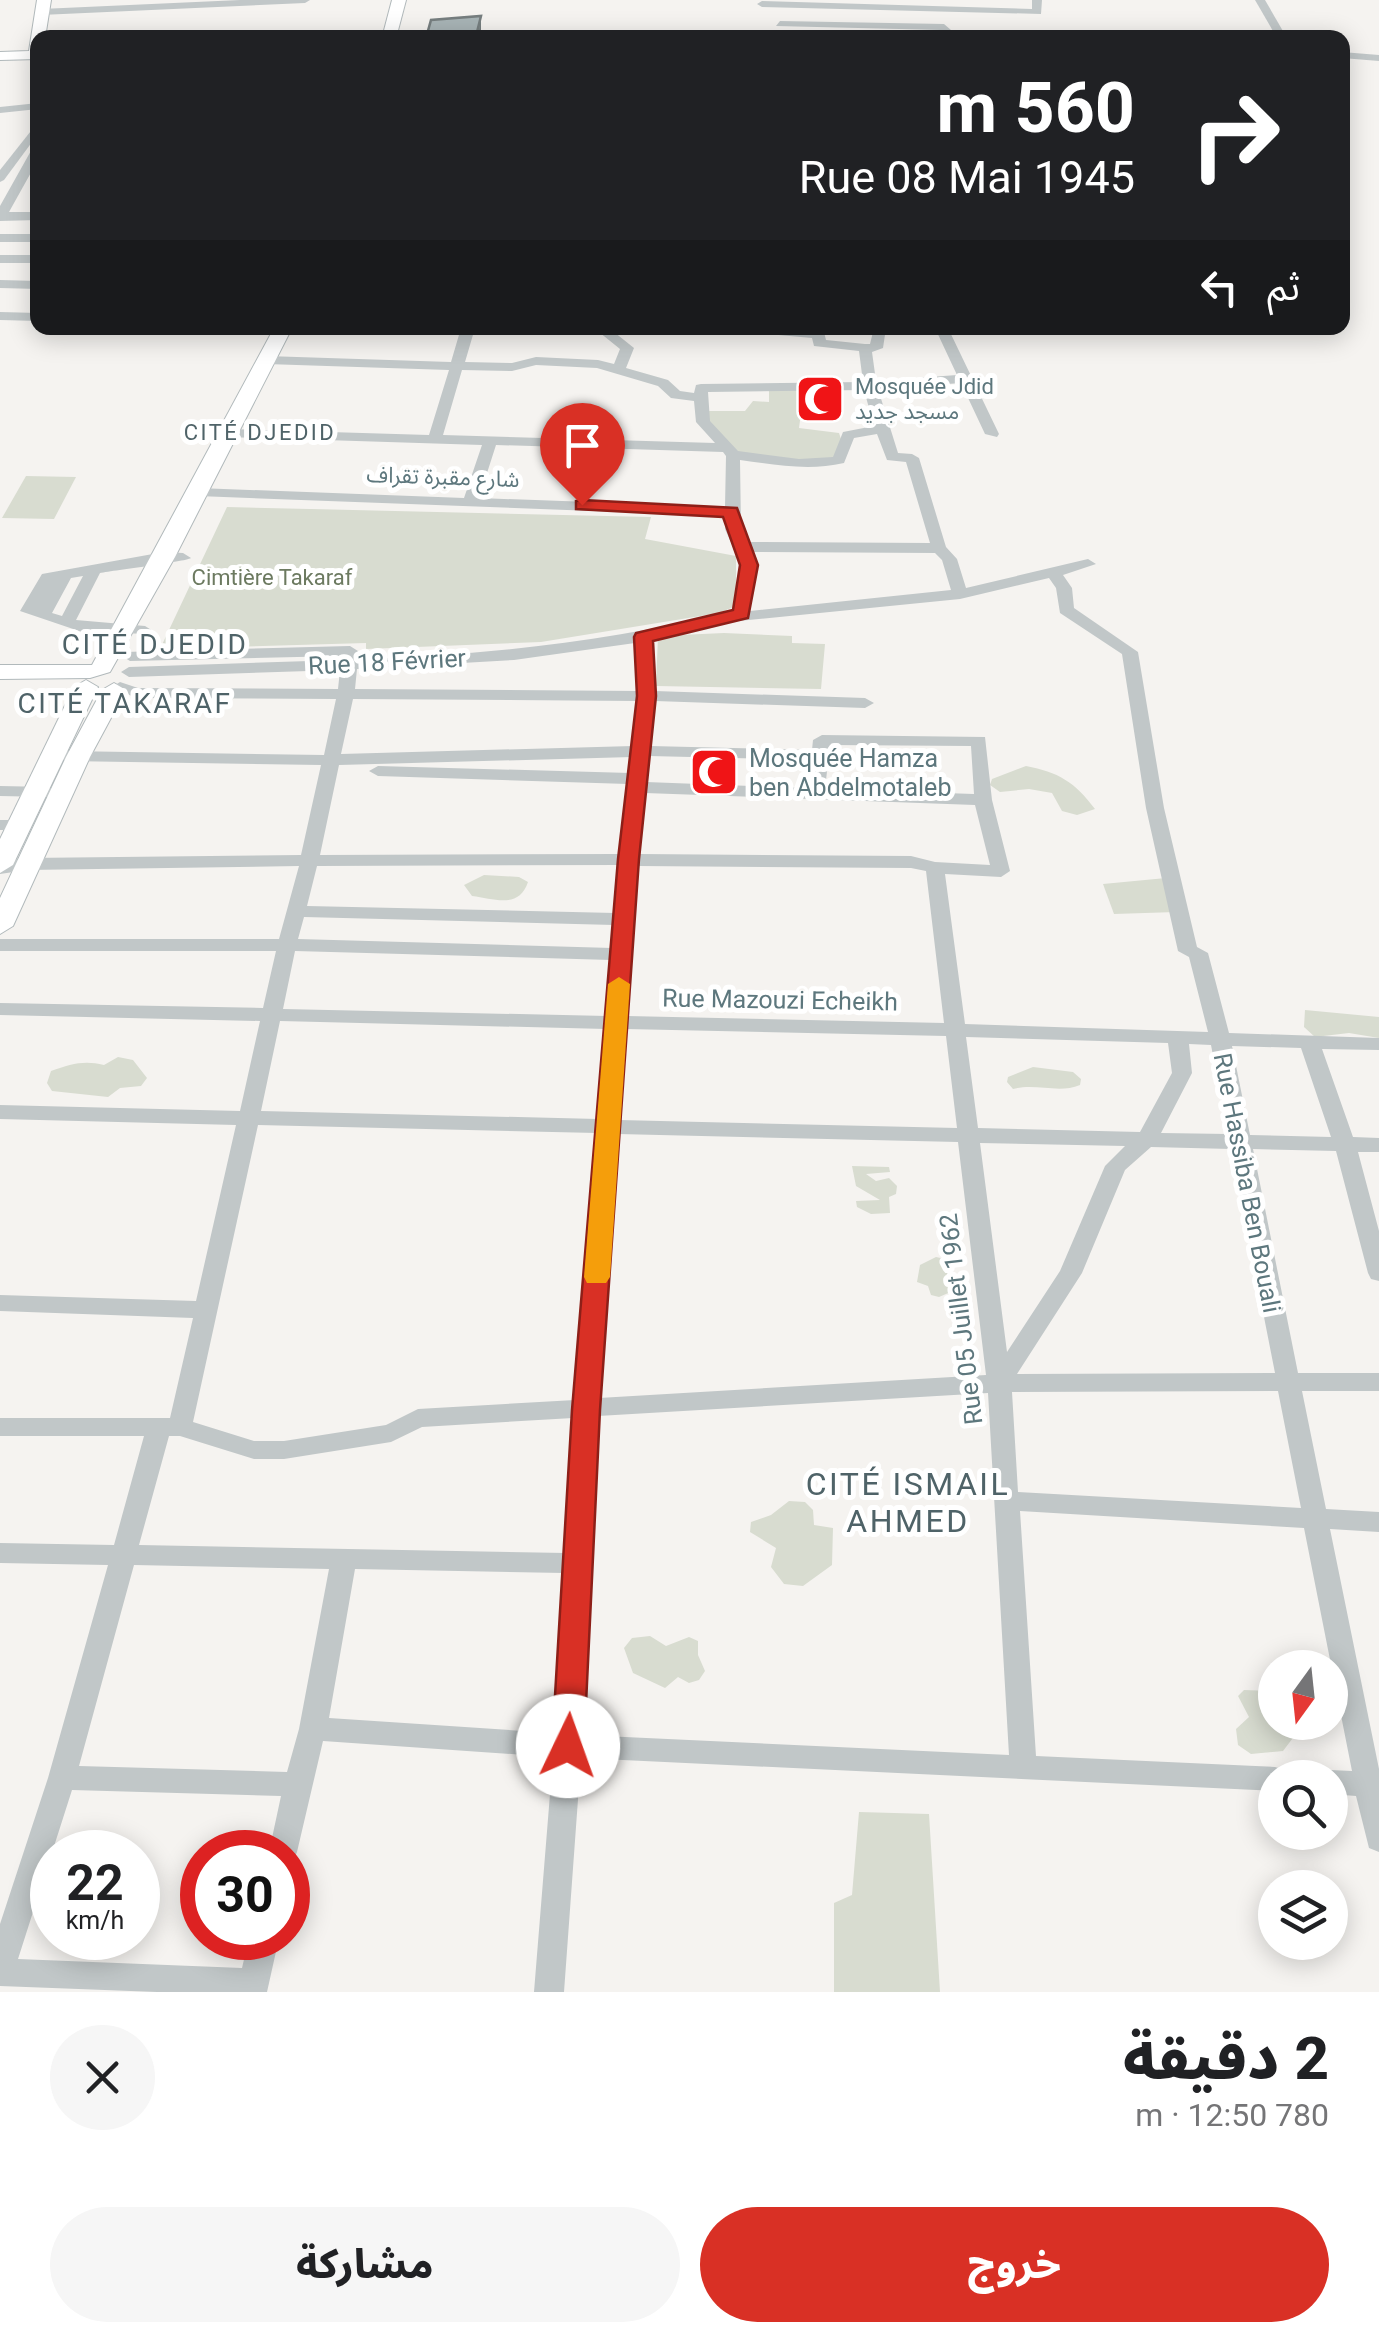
<!DOCTYPE html>
<html lang="ar">
<meta charset="utf-8">
<style>
:root{--surface:#fff;--page:#f6f6f6;--text:#202124;--muted:#757577;--accent:#d93025}
body{margin:0;font-family:Roboto,"Noto Sans Arabic",sans-serif;background:var(--page);color:var(--text);direction:rtl;height:100vh;display:flex;flex-direction:column;font-size:38px;white-space:nowrap}
*{box-sizing:border-box;margin:0}
p{font-size:32px;color:var(--muted)}
.icon{flex:none;width:55px;height:55px;fill:none;stroke:currentColor;stroke-width:2;stroke-linecap:round;stroke-linejoin:round}
.map{position:relative;height:1992px;overflow:hidden;direction:ltr}
.panel{display:flex;flex-direction:column;background:var(--surface);flex:1}
.panel>*{flex:none}
.top-card{position:absolute;left:30px;top:30px;width:1320px;height:305px;border-radius:20px;box-shadow:0 5px 25px #0003;direction:rtl;background:#202124;color:#fff;overflow:hidden}
.needle{width:65px;rotate:195deg}
.buttons{position:absolute;left:1258px;top:1650px;display:grid;gap:20px}
.buttons a{display:grid;place-items:center;width:90px;height:90px;border-radius:50%;background:var(--surface);box-shadow:0 5px 25px #0003;font-size:50px}
.speed{position:absolute;left:30px;top:1830px;display:flex;gap:20px;font-size:50px;font-weight:700;text-align:center}
.speed>*{display:grid;place-content:center;width:130px;height:130px;border-radius:50%;background:var(--surface);box-shadow:0 5px 25px #0003;line-height:1}
.speed small{font-size:25px;font-weight:400}
.speed .limit{border:15px solid #d22;background:#fff;color:#111}
.pin{position:absolute;display:grid;place-items:center;width:85px;height:85px;color:#fff;margin:-102px -42px;border-radius:50% 50% 50% 0;rotate:-45deg;box-shadow:0 0 10px #0007}
.pin .icon{rotate:45deg}
.me{position:absolute;width:110px;margin:-55px;rotate:3deg;stroke-linejoin:round;filter:drop-shadow(0 0 8px #0008)}
.turn{display:flex;align-items:center;gap:35px;height:210px;padding:0 50px;font-size:45px}
.turn .icon{width:130px;height:130px;stroke-width:2.5}
.turn b{display:block;font-size:70px;line-height:85px}
.then{display:flex;align-items:center;height:95px;padding:0 50px;background:#0003;gap:20px;font-size:38px}
.round{display:grid;place-items:center;flex:none;width:105px;height:105px;border-radius:52px;background:var(--page)}
.head{display:flex;align-items:center;justify-content:space-between;height:170px;padding:0 50px}
h1{font-size:60px;font-weight:800;line-height:75px}
.button{display:flex;gap:20px;margin-top:auto;padding:20px 50px}
.button a{flex:1;height:115px;border-radius:60px;background:var(--accent);color:#fff;font-size:40px;font-weight:800;line-height:115px;text-align:center}
.button a+a{background:var(--page);color:var(--text)}
.map>svg:first-child{display:block}
.green{fill:#d8dcd0}
.lines{fill:none;stroke-linecap:round;stroke-linejoin:round}
.secondary-casing{stroke:#b1b9bb;stroke-width:2}
.street{fill:#c1c7c8;fill-rule:evenodd}
.secondary{fill:#fff;fill-rule:evenodd}
.wall{fill:#909b9d}
.shaded-wall{fill:#767e7f}
.building{fill:#a8b4b6;stroke:#767e7f;stroke-width:2.5}
.route{fill:#d93025;stroke:#8d1f18;stroke-width:2.5}
.slow{fill:#f59e0b}
.labels{text-anchor:middle;dominant-baseline:central;stroke-width:10;stroke-linejoin:round;paint-order:stroke}
.far-poi-label{font-size:22px;fill:#5d777d;stroke:#fff;text-anchor:start}
.far-neighbourhood-label{font-size:22px;letter-spacing:2.5px;fill:#4f6368;stroke:#fff}
.far-street-label{font-size:22px;fill:#5d777d;stroke:#fff}
.far-park-label{font-size:22px;fill:#6c7a60;stroke:#fff}
.street-label{font-size:25px;fill:#5d777d;stroke:#fff}
.poi-label{font-size:25px;fill:#5d777d;stroke:#fff;text-anchor:start}
.neighbourhood-label{font-size:28px;letter-spacing:2.5px;fill:#4f6368;stroke:#fff}
.near-neighbourhood-label{font-size:32px;letter-spacing:2.5px;fill:#4f6368;stroke:#fff}
</style>
<div class="map">
<svg width="1379" height="1992" viewBox="0 0 1379 1992">
<rect width="100%" height="100%" fill="#f5f3f0"/>
<!-- green -->
<g class="green">
<polygon points="769,389 804,390 799,428 839,433 841,439 834,459 816,462 735,452 707,420 708,411 745,411 753,401 769,402"/>
<polygon points="26,476 76,477 54,519 2,518"/>
<polygon points="227,507 651,517 645,539 736,556 736,606 719,613 541,642 366,649 366,643 160,649"/>
<polygon points="724,633 792,636 792,643 825,644 821,689 656,686 658,636"/>
<path d="M1026 766C1058 772 1075 782 1095 809L1077 815 1062 811 1052 793 1029 789 1000 792 990 785 992 779Z"/>
<path d="M484 875 519 877 528 882C519 909 495 899 472 896L464 885Z"/>
<polygon points="1166,878 1176,912 1114,914 1103,884"/>
<polygon points="1305,1010 1379,1017 1379,1038 1349,1033 1315,1037 1304,1027"/>
<path d="M118 1057 133 1060 147 1078 141 1086 120 1088 108 1097 52 1091 47 1083 51 1071C71 1064 84 1060 104 1065Z"/>
<path d="M1033 1067 1073 1072 1081 1079 1080 1085C1059 1094 1036 1083 1013 1089L1007 1082 1008 1077Z"/>
<polygon points="852,1166 889,1167 890,1172 866,1174 876,1181 889,1178 897,1186 896,1194 889,1197 890,1213 871,1214 857,1207 856,1201 880,1200 856,1186"/>
<polygon points="936,1257 945,1259 952,1266 949,1275 961,1283 960,1288 939,1297 931,1295 928,1286 917,1282 920,1265"/>
<polygon points="789,1501 805,1502 813,1510 814,1525 833,1528 832,1565 803,1586 784,1584 771,1567 776,1548 750,1532 751,1522 771,1515"/>
<polygon points="650,1636 666,1646 689,1637 698,1641 698,1655 705,1671 699,1680 689,1683 678,1677 665,1688 633,1673 624,1648 632,1638"/>
<polygon points="1244,1690 1275,1691 1275,1722 1298,1723 1302,1726 1283,1751 1251,1754 1238,1745 1236,1729 1249,1717 1238,1696"/>
<polygon points="859,1812 929,1814 940,1992 834,1992 834,1903 852,1895"/>
</g>
<g class="lines">
<!-- secondary casing -->
<g class="secondary-casing">
<g id="secondary">
<polygon points="37,0 51,0 45,38 38,38 38,59 0,60 0,52 29,51"/>
<polygon points="392,0 406,0 396,38 382,38"/>
<polygon points="274,328 292,328 175,557 110,672 90,678 0,679 0,665 92,665"/>
<polygon points="86,680 98,687 13,865 0,873 0,839 74,687"/>
<polygon points="114,683 126,690 90,757 13,926 0,934 0,898 66,757 102,690"/>
</g>
</g>
<!-- street -->
<g class="street">
<polygon points="240,0 310,0 305,3 41,15 36,12 41,9"/>
<polygon points="1032,0 1042,0 1041,14 762,7 757,4 762,1 1032,9"/>
<polygon points="1255,0 1265,0 1287,38 1277,38"/>
<polygon points="780,21 944,24 951,30 1203,30 1276,38 947,36 940,30 776,26"/>
<polygon points="1342,52 1379,55 1379,61 1342,58"/>
<polygon points="38,103 38,109 0,113 0,107"/>
<polygon points="38,122 38,134 4,180 0,182 0,170"/>
<polygon points="38,146 38,160 9,212 38,212 38,220 0,221 0,206 32,149"/>
<rect x="0" y="234" width="38" height="8"/>
<rect x="0" y="255" width="38" height="8"/>
<polygon points="0,280 38,281 38,289 0,288"/>
<polygon points="0,312 38,313 38,321 0,320"/>
<path d="M461 328H475L465 362 512 363 536 357 598 360 614 364 620 349 594 328H609L634 348 626 368 668 380 680 391 694 393 696 385 701 384 863 382 859 351 814 346 812 338 745 332 739 328 819 331 824 332 826 340 865 344H870L874 328H886L883 348 872 352 876 381 957 375 935 328H948L999 434 997 437 985 434 961 383 878 389 898 453 912 454 919 458 946 547 957 559 966 588 1088 559 1096 564 1063 575 1072 588 1074 608 1138 652 1164 808 1197 947 1208 953 1229 1033 1379 1038V1050L1322 1049 1353 1137 1379 1138V1152H1358L1379 1231V1281L1371 1279 1368 1273 1336 1151 1253 1149 1298 1373H1379V1391H1302L1326 1509 1379 1512V1532L1330 1529 1379 1769V1852L1369 1848 1356 1796 1330 1794V1778H1318L1330 1770 1352 1771 1304 1528 1020 1511 1036 1756 1275 1767 1285 1770 1288 1778H1275V1791L581 1758 564 1992H534L553 1757 323 1741 297 1852 293 1861 288 1863V1852H269L281 1796 72 1790 18 1959 242 1968 249 1938H279L267 1992H157L0 1986V1924L48 1778 108 1565 0 1563V1543L114 1545 144 1436H0V1418H170L193 1318 0 1311V1295L196 1301 236 1125 0 1119V1105L240 1111 260 1021 0 1015V1003L263 1008 276 951H0V939H279L299 866 27 870 0 874V862L27 858 301 855 321 765 66 761 57 756 66 751 324 755 336 699 136 698 112 687 120 682 138 688 338 689 340 670 129 677 121 672 129 667 341 660V656L130 661 122 656 124 652 350 646 358 651 357 659C485 655 609 642 733 611L741 565 725 529V516L198 496 191 492 198 488 464 498 482 445 227 437 220 433 227 429 429 435 449 370 266 364 259 360 266 356 451 362ZM536 365 597 368 658 386 671 398 694 401 696 422 715 443 443 435 462 370 512 371ZM864 390 874 426 843 432 833 457 799 459 738 451 710 421 708 392ZM877 434 887 460 906 462 930 543 747 542 741 529 740 460C776 465 809 471 844 463L854 438ZM496 445 723 452 726 456 725 507 479 498ZM751 552 935 553 942 560 951 590 750 611 757 565ZM1049 578 1056 588 1060 613 1122 654 1146 808 1178 951 1189 957 1208 1032 965 1024 945 874 1001 877 1010 871 992 800 985 737 822 735 813 740 812 750 650 746 655 701 865 708 874 703 865 698 655 691 651 641 728 622 960 599ZM635 643 638 691 355 689 357 669 514 660ZM353 699 638 701 633 746 341 754ZM830 745 971 746 974 794 825 789ZM649 756 811 760 807 788 646 782ZM632 757 630 773 378 766 369 771 378 776 628 784 620 854 320 855 339 765ZM645 793 975 805 990 865 935 862 911 856 639 854ZM619 865 615 913 307 906 317 866ZM638 866 911 868 926 871 944 1023 627 1016ZM304 917 614 925 612 948 298 939ZM295 951 611 960 607 1016 283 1009ZM280 1021 606 1029 598 1119 261 1111ZM626 1029 946 1036 957 1128 619 1120ZM966 1037 1168 1043 1172 1073 1140 1132 978 1128ZM1189 1044 1211 1045 1228 1134 1161 1133 1192 1073ZM1232 1046 1301 1048 1331 1137 1250 1135ZM258 1125 597 1133 575 1400 418 1409 386 1425 284 1441H254L193 1422ZM618 1134 958 1142 986 1375 599 1398ZM980 1143 1125 1146 1105 1166 1060 1271 1007 1352ZM1151 1147 1231 1149 1275 1373 1017 1374 1082 1273 1125 1170ZM1278 1391 1301 1508 1018 1492 1012 1392ZM988 1393 1009 1755 582 1735 598 1416ZM573 1418 566 1553 139 1545 169 1436H180L254 1459H284L391 1442 422 1427ZM134 1565 329 1569 299 1729 287 1772 79 1766ZM355 1569 564 1573 555 1733 329 1718Z"/>
<path d="M164 552 183 553 191 558C184 562 116 570 100 573L76 620 145 626 153 631 151 634 82 632 20 611 42 574ZM83 576 62 616 52 613 71 578Z"/>
<polygon points="0,786 48,787 57,792 48,797 0,796"/>
<polygon points="0,820 20,820 29,825 20,830 0,830"/>
</g>
<!-- secondary -->
<use href="#secondary" class="secondary"/>
</g>
<!-- wall -->
<polygon class="wall" points="481,16 481,30 480,38 426,38"/>
<!-- shaded-wall -->
<polygon class="shaded-wall" points="481,16 481,30 480,38 478,38"/>
<!-- building -->
<polygon class="building" points="481,16 477,32 463,32 460,38 426,38 431,20"/>
<!-- route -->
<polygon class="route" points="582,500 737,508 758,565 748,618 653,641 656,696 639,859 600,1410 584,1746 579,1755 568,1759 557,1755 552,1746 572,1410 618,859 637,696 634,637 636,633 733,610 740,565 723,517 576,509 576,501"/>
<!-- slow -->
<polygon class="slow" points="619,977 630,984 610,1277 606,1283 587,1283 584,1277 608,984"/>
<!-- icons -->
<defs>
<g id="mosque-square" transform="scale(2.5)"><rect x="-9" y="-9" width="18" height="18" rx="4" fill="#f01416" stroke="#fff"/><path d="M3.5-4.9A6 6 0 1 0 3.5 4.9A5 5 0 1 1 3.5-4.9Z" fill="#fff"/></g>
</defs>
<g fill-rule="evenodd">
<use href="#mosque-square" x="820" y="399"/>
<use href="#mosque-square" x="714" y="772"/>
</g>
<g class="labels">
<!-- far-poi labels -->
<g class="far-poi-label">
<text x="855" y="386">Mosquée Jdid<tspan x="855" dy="25">مسجد جديد</tspan></text>
</g>
<!-- far-neighbourhood labels -->
<g class="far-neighbourhood-label">
<text x="260" y="432">CITÉ DJEDID</text>
</g>
<!-- far-street labels -->
<g class="far-street-label">
<text transform="translate(443 477) rotate(2)">شارع مقبرة تقراف</text>
</g>
<!-- far-park labels -->
<g class="far-park-label">
<text x="272" y="577">Cimtière Takaraf</text>
</g>
<!-- street labels -->
<g class="street-label">
<text transform="translate(387 662) rotate(-3)">Rue 18 Février</text>
<text transform="translate(780 1000) rotate(1)">Rue Mazouzi Echeikh</text>
<text transform="translate(1247 1183) rotate(79)">Rue Hassiba Ben Bouali</text>
<text transform="translate(961 1319) rotate(-97)">Rue 05 Juillet 1962</text>
</g>
<!-- poi labels -->
<g class="poi-label">
<text x="749" y="758">Mosquée Hamza<tspan x="749" dy="29">ben Abdelmotaleb</tspan></text>
</g>
<!-- neighbourhood labels -->
<g class="neighbourhood-label">
<text x="155" y="644">CITÉ DJEDID</text>
<text x="125" y="703">CITÉ TAKARAF</text>
</g>
<!-- near-neighbourhood labels -->
<g class="near-neighbourhood-label">
<text x="908" y="1484">CITÉ ISMAIL<tspan x="908" dy="37">AHMED</tspan></text>
</g>
</g>
</svg>
<div class="buttons">
<a><svg class="needle" viewBox="-14 -14 28 28"><path d="M0-13l5 13h-10z" fill="#e53935"/><path d="M0 13l5-13h-10z" fill="#757577"/></svg></a>
<a><svg class="icon" aria-label="search" viewBox="0 0 24 24"><circle cx="10" cy="10" r="6"/><path d="M15 15l6 6"/></svg></a>
<a><svg class="icon" aria-label="layers" viewBox="0 0 24 24"><path d="M12 4l9 5-9 5-9-5zM3 14l9 5 9-5"/></svg></a>
</div>
<div class="speed"><div>22<small>km/h</small></div><div class="limit">30</div></div>
<div class="pin" style="left:582px;top:505px;background:#d93025"><svg class="icon" aria-label="arrive" viewBox="0 0 24 24"><path d="M6 21V4h12l-3 4 3 4H6"/></svg></div>
<svg class="me" style="left:568px;top:1746px" viewBox="-20 -20 40 40"><circle r="19" fill="#fff"/><path d="M0-13L10 11 0 6-10 11z" fill="#d93025"/></svg>
<div class="top-card">
<div class="turn"><svg class="icon" aria-label="right" viewBox="0 0 24 24"><path d="M7 20v-9h11M14 6l5 5-5 5"/></svg><div><b>560 m</b>Rue 08 Mai 1945</div></div>
<div class="then">ثم<svg class="icon" aria-label="left" viewBox="0 0 24 24"><path d="M17 20v-9H6M10 6l-5 5 5 5"/></svg></div>
</div>
</div>
<section class="panel">
<div class="head"><div><h1>2 دقيقة</h1><p>780 m · 12:50</p></div><a class="round"><svg class="icon" aria-label="close" viewBox="0 0 24 24"><path d="M6 6l12 12M18 6L6 18"/></svg></a></div>
<div class="button"><a>خروج</a><a>مشاركة</a></div>
</section>
